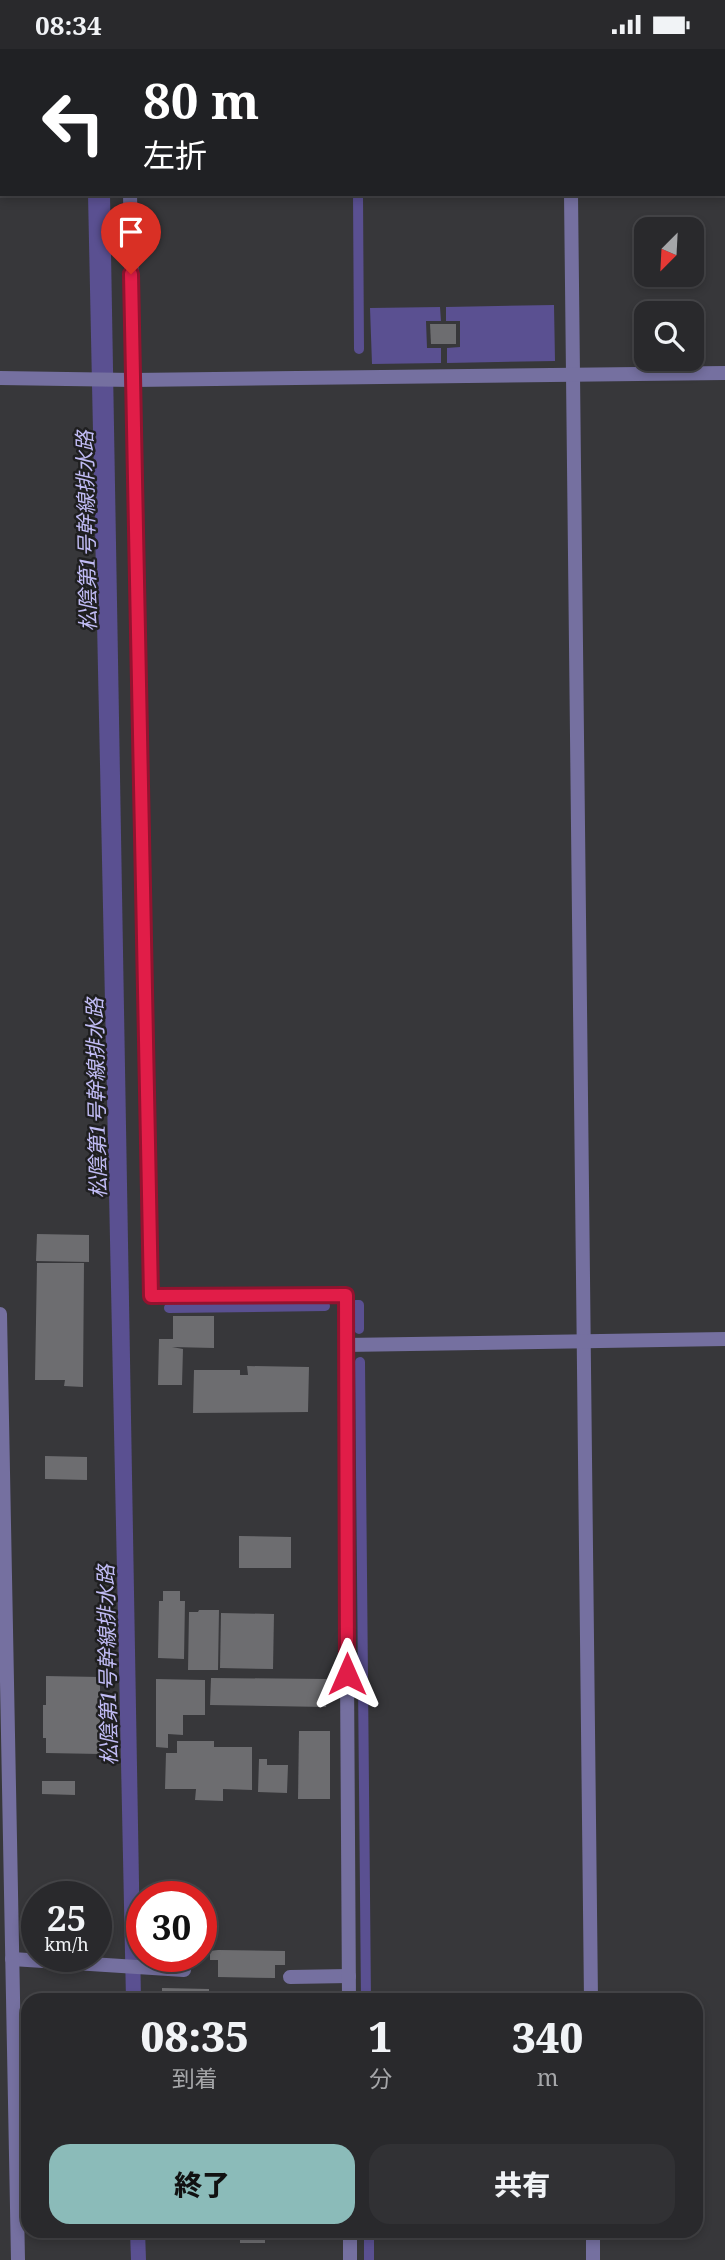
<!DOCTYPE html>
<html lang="ja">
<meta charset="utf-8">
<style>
:root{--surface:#29292c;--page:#313134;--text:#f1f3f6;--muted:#a5a6a9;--line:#454548;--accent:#8bbbb9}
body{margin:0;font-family:"Noto Serif","Noto Sans JP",serif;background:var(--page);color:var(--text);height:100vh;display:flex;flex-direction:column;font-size:26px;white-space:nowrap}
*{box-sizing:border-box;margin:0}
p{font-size:23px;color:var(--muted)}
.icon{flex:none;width:38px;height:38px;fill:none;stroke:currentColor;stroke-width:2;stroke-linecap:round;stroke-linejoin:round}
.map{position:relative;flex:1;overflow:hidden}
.panel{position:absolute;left:21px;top:1944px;width:682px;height:245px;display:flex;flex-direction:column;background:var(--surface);border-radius:21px;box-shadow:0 4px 10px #0003,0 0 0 2px var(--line)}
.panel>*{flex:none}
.banner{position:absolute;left:0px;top:0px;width:726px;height:147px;box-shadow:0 4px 10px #0003,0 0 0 2px var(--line);background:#202124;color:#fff;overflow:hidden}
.needle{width:46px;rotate:204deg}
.controls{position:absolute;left:634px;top:168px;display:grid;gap:14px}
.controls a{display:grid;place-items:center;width:70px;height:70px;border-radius:14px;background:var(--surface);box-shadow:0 4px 10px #0003,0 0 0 2px var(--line);font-size:35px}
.speed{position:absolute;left:21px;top:1832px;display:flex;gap:14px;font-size:35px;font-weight:700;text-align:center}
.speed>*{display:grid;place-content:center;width:91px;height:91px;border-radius:50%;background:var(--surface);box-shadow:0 4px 10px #0003,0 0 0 2px var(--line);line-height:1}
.speed small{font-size:18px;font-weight:400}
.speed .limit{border:10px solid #d22;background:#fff;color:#111}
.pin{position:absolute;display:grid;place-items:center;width:60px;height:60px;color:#fff;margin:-72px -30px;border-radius:50% 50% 50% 0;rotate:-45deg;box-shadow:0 0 7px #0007}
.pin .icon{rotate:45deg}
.me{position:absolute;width:77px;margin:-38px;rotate:0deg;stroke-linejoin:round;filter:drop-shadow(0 0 5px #0008)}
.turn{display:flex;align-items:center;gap:24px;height:147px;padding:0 28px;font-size:32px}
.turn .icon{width:91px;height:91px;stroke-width:2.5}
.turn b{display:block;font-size:49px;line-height:60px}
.eta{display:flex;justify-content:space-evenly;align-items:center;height:119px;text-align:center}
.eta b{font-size:42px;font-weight:800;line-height:49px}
.primary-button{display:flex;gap:14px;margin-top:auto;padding:14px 28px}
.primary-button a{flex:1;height:80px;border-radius:21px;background:var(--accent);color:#111;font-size:28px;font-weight:800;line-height:80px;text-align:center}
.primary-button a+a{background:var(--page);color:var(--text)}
.status{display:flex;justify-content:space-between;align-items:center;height:49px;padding:0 35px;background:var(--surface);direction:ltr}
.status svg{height:19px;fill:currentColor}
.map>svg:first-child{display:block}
.water{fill:#5a5091}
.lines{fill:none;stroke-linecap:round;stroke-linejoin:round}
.stream{stroke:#5a5091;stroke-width:10}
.building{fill:#6d6d70}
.service{stroke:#7570a0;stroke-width:14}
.minor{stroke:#7570a0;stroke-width:14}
.route-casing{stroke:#92132f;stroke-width:18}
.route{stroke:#e11d48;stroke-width:12}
.labels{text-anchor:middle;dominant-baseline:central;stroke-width:5;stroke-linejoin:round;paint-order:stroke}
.water-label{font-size:21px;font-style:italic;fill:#c1bcf5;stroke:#1f1f20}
</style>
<div class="status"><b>08:34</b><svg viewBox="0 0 49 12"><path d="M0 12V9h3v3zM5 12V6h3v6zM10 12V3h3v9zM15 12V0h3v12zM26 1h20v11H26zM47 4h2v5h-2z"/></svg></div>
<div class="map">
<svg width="725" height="2211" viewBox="0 0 725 2211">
<rect width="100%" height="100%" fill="#37373a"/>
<!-- water -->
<g class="water">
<polygon points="88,145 110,145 141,1951 126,1951"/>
<polygon points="554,256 555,312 447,314 447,299 460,298 460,272 446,272 446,258"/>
<polygon points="440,258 441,272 426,272 427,299 441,299 441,314 372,315 370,259"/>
<polygon points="130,2182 145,2182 146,2211 131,2211"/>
</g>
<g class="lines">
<!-- stream -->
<g class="stream">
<polyline points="356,0 356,2"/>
<polyline points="358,145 359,300"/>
<polyline points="356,1256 359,1256 359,1280"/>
<polyline points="169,1259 325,1257"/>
<polyline points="360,1313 366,1951"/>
<polyline points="369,2182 369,2211"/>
</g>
</g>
<!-- building -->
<g class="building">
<polygon points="430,275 456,275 456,295 431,295"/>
<polygon points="37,1185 89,1186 89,1213 36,1212"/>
<polygon points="37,1214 84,1214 83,1338 64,1337 65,1331 35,1331"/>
<polygon points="173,1267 214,1267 214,1299 172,1298 183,1300 182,1336 158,1336 159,1290 173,1290"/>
<polygon points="247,1317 309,1318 308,1363 193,1364 194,1321 240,1321 240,1326 248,1326"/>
<polygon points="45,1407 87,1408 87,1431 45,1430"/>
<polygon points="239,1487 291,1488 291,1519 239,1519"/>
<polygon points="163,1542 180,1542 180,1552 185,1552 184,1610 158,1609 159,1552 163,1552"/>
<polygon points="199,1561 219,1561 218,1621 188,1621 189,1563 198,1563"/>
<polygon points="221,1564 274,1565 273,1620 220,1619"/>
<polygon points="46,1627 100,1628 100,1705 46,1704 46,1689 43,1689 43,1656 46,1656"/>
<polygon points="211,1629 327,1630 326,1658 210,1656"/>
<polygon points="156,1630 205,1631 205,1666 183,1666 183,1686 168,1685 168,1699 156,1698"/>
<polygon points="299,1682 330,1682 330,1750 298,1750"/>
<polygon points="177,1692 214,1692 214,1698 252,1698 252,1741 223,1740 223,1752 195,1751 196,1740 165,1740 166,1704 177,1704"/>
<polygon points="259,1710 267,1710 267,1716 288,1716 287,1744 258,1743"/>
<polygon points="42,1732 75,1732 75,1746 42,1745"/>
<polygon points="218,1901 285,1902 285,1916 275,1916 275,1929 218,1928 218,1911 210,1911 210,1902"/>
<polygon points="162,1939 209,1940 209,1951 162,1951"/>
<polygon points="188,2182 300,2182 299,2191 265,2190 265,2194 240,2194 240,2190 188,2189"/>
</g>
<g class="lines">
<!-- service -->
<g class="service">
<polyline points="12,1910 184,1921"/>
<polyline points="290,1928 349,1927"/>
</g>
<!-- minor -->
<g class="minor">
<polyline points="127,0 127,2"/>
<polyline points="569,0 569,2"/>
<polyline points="130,145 151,1247 346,1246 345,1296"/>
<polyline points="571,145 591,1951"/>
<polyline points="0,329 133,331 725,324"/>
<polyline points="0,1265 18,2211"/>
<polyline points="349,1951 345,1296 725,1290"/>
<polyline points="350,2182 350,2211"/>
<polyline points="593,2182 593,2211"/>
</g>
</g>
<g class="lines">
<!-- route casing -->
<g class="route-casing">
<polyline id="route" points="131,225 151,1247 346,1246 347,1625"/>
</g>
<!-- route -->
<use href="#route" class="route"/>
</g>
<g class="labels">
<!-- water labels -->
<g class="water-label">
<text transform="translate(86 482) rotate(-91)">松陰第1号幹線排水路</text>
<text transform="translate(96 1049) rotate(-91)">松陰第1号幹線排水路</text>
<text transform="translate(107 1616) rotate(-91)">松陰第1号幹線排水路</text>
</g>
</g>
</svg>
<div class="controls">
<a><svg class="needle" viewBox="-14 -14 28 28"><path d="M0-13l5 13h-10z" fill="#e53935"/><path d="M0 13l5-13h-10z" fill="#a5a6a9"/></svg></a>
<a><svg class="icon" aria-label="search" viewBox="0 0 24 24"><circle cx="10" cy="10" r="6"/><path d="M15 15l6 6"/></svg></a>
</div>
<div class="speed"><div>25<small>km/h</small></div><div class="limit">30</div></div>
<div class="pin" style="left:131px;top:225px;background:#d93025"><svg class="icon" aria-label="arrive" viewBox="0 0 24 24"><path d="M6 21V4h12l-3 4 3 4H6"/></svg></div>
<svg class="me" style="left:347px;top:1625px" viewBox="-20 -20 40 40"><path d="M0-17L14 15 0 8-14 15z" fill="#e11d48" stroke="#fff" stroke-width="4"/></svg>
<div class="banner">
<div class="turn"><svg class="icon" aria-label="left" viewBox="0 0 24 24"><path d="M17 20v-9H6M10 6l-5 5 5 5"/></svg><div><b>80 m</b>左折</div></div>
</div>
<section class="panel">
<div class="eta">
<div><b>08:35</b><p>到着</p></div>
<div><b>1</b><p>分</p></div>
<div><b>340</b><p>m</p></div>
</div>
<div class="primary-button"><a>終了</a><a>共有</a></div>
</section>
</div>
